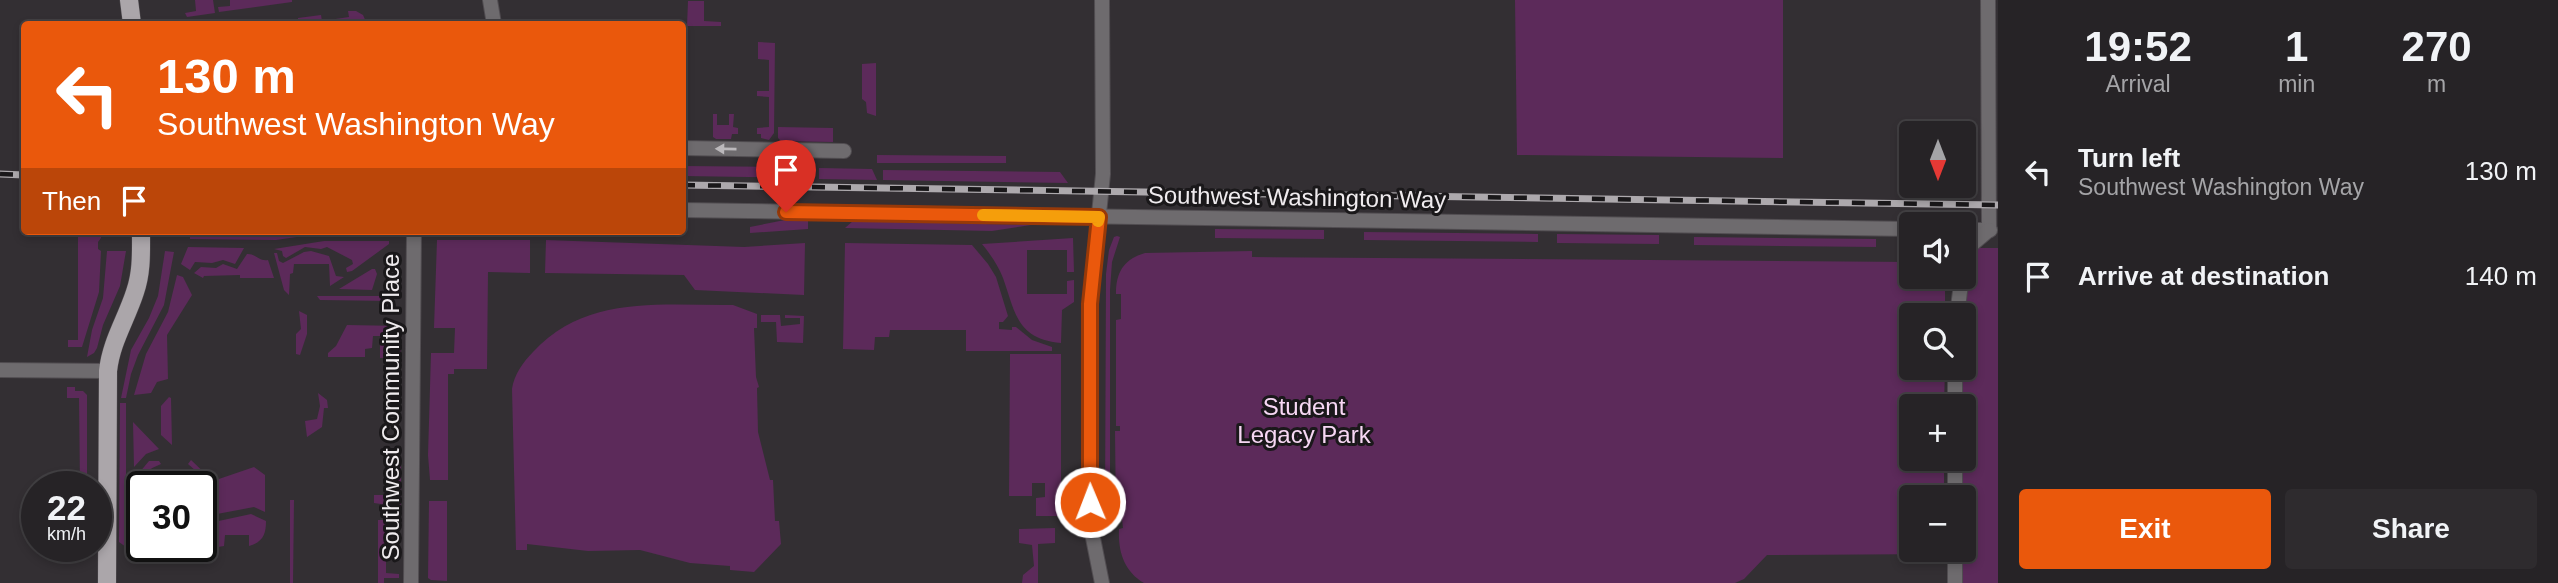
<!DOCTYPE html>
<meta charset="utf-8">
<style>
:root{--surface:#262326;--page:#2e2b2e;--text:#f1f3f6;--muted:#a4a4a7;--line:#424043;--accent:#ea580c}
body{margin:0;font-family:Helvetica,sans-serif;background:var(--page);color:var(--text);height:100vh;display:flex;flex-direction:column;font-size:26px;white-space:nowrap}
*{box-sizing:border-box;margin:0}
p{font-size:23px;color:var(--muted)}
.icon{flex:none;width:38px;height:38px;fill:none;stroke:currentColor;stroke-width:2;stroke-linecap:round;stroke-linejoin:round}
.map{position:relative;flex:1;overflow:hidden}
.drawer{display:flex;flex-direction:column;background:var(--surface);width:560px}
.drawer>*{flex:none}
.banner{position:absolute;left:21px;top:21px;width:665px;height:214px;border-radius:7px;box-shadow:0 4px 10px #0003,0 0 0 2px var(--line);background:#ea580c;color:#fff;overflow:hidden}
.needle{width:46px;rotate:180deg}
.tools{position:absolute;left:1899px;top:121px;display:grid;gap:14px}
.tools a{display:grid;place-items:center;width:77px;height:77px;border-radius:7px;background:var(--surface);box-shadow:0 4px 10px #0003,0 0 0 2px var(--line);font-size:35px}
.speed{position:absolute;left:21px;top:471px;display:flex;gap:14px;font-size:35px;font-weight:700;text-align:center}
.speed>*{display:grid;place-content:center;width:91px;height:91px;border-radius:50%;background:var(--surface);box-shadow:0 4px 10px #0003,0 0 0 2px var(--line);line-height:1}
.speed small{font-size:18px;font-weight:400}
.speed .limit{border:4px solid #111;border-radius:10px;background:#fff;color:#111}
.pin{position:absolute;display:grid;place-items:center;width:60px;height:60px;color:#fff;margin:-72px -30px;border-radius:50% 50% 50% 0;rotate:-45deg;box-shadow:0 0 7px #0007}
.pin .icon{rotate:45deg}
.me{position:absolute;width:77px;margin:-38px;rotate:359deg;stroke-linejoin:round;filter:drop-shadow(0 0 5px #0008)}
.turn{display:flex;align-items:center;gap:24px;height:147px;padding:0 21px;font-size:32px}
.turn .icon{width:91px;height:91px;stroke-width:2.5}
.turn b{display:block;font-size:49px;line-height:60px}
.then{display:flex;align-items:center;height:66px;padding:0 21px;background:#0003;gap:14px;font-size:26px}
.eta{display:flex;justify-content:space-evenly;align-items:center;height:119px;text-align:center}
.eta b{font-size:42px;font-weight:700;line-height:49px}
.button{display:flex;gap:14px;margin-top:auto;padding:14px 21px}
.button a{flex:1;height:80px;border-radius:7px;background:var(--accent);color:#fff;font-size:28px;font-weight:700;line-height:80px;text-align:center}
.button a+a{background:var(--page);color:var(--text)}
ul{padding:0;list-style:none}
li{display:flex;align-items:center;gap:21px;height:105px;padding:0 21px}
li div{flex:1}
li b{display:block;font-size:26px}
li em{font-style:normal}
main{display:flex;flex:1;min-height:0}
.map>svg:first-child{display:block}
.green{fill:#5c2a5a}
.lines{fill:none;stroke-linecap:round;stroke-linejoin:round}
.minor-casing{stroke:#514d51;stroke-width:16}
.major-casing{stroke:#514d51;stroke-width:19}
.minor{stroke:#6e6b6e;stroke-width:14}
.major{stroke:#aba6aa;stroke-width:18}
.rail-casing{stroke:#ada9ad;stroke-width:7}
.rail{stroke:#1a181a;stroke-width:4.5;stroke-dasharray:13;stroke-linecap:butt}
.oneway{fill:#bbb8bb}
.route-casing{stroke:#983908;stroke-width:18}
.route{stroke:#ea580c;stroke-width:12}
.slow{stroke:#f59e0b;stroke-width:12}
.labels{text-anchor:middle;dominant-baseline:central;stroke-width:6;stroke-linejoin:round;paint-order:stroke}
.street-label{font-size:24px;fill:#efebee;stroke:#1a181a}
.park-label{font-size:24px;fill:#f7d7f4;stroke:#1a181a}
</style>
<main>
<div class="map">
<svg width="1998" height="583" viewBox="0 0 1998 583">
<rect width="100%" height="100%" fill="#332f33"/>
<!-- green -->
<g class="green">
<polygon points="195,0 213,0 215,13 187,17 185,13 196,11"/>
<polygon points="230,0 292,0 292,2 219,12 218,7 230,6"/>
<polygon points="1515,0 1783,0 1783,158 1517,155"/>
<polygon points="688,1 704,1 704,21 721,22 721,26 687,26"/>
<polygon points="348,11 356,11 363,15 367,24 334,22 333,24 288,24 298,23 298,18 321,15 322,21 349,17"/>
<polygon points="758,42 775,43 774,133 769,140 761,138 761,134 757,134 757,128 769,127 769,97 757,96 757,91 769,91 769,60 758,59"/>
<polygon points="876,63 876,116 867,113 866,102 862,99 862,64"/>
<polygon points="713,114 717,114 717,125 729,125 729,114 734,114 733,127 738,128 738,134 732,134 731,139 716,139 713,137"/>
<polygon points="778,127 833,128 833,142 781,141 778,138"/>
<polygon points="877,155 1006,156 1006,163 877,163"/>
<polygon points="683,166 810,167 810,178 683,176"/>
<polygon points="819,168 872,169 877,180 819,179"/>
<polygon points="883,170 1060,172 1068,183 883,180"/>
<polygon points="790,219 808,220 808,229 750,233 750,227"/>
<polygon points="853,221 1031,225 992,231 845,228"/>
<polygon points="1215,229 1324,230 1324,239 1215,238"/>
<polygon points="78,231 101,231 101,238 98,242 98,249 101,251 99,292 82,347 68,347 68,340 78,340"/>
<polygon points="190,231 401,231 402,234 324,233 276,240 190,239"/>
<polygon points="1364,232 1538,234 1538,242 1364,240"/>
<polygon points="1557,234 1659,235 1659,244 1557,243"/>
<polygon points="1117,236 1120,237 1112,262 1110,290 1110,512 1105,512 1106,274 1109,250 1114,237"/>
<polygon points="1694,237 1876,239 1876,247 1694,245"/>
<path d="M1073 238 1074 272H1067V250H1027V294H1067V281L1074 280V302L1062 310 1061 343C1016 339 1015 311 1003 278 998 265 990 254 982 244Z"/>
<polygon points="437,240 530,240 530,273 488,272 487,369 454,369 454,374 448,374 448,480 430,480 428,455 431,353 454,353 455,328 434,328"/>
<polygon points="546,240 744,247 805,243 804,295 695,290 684,275 545,273"/>
<polygon points="324,241 389,241 389,244 352,271 347,272 346,268 353,264 352,260 327,247 321,249 305,247 286,258 283,256 282,251 274,249"/>
<polygon points="845,243 972,245 988,264 996,277 1008,316 1003,322 999,322 999,329 1012,330 1012,327 1016,327 1032,340 1052,347 1052,351 966,351 966,330 890,330 889,337 875,337 874,350 843,349"/>
<polygon points="188,247 244,248 235,264 223,260 212,263 195,262 190,270 181,264"/>
<polygon points="1975,248 1998,248 1998,583 1959,583 1959,550 1964,550 1964,497 1959,497 1959,459 1964,458 1964,406 1959,406 1960,368 1964,368 1964,315 1959,301"/>
<polygon points="107,251 126,251 120,286 103,325 97,348 94,353 87,357 92,330 103,298"/>
<polygon points="165,251 174,252 164,305 138,355 131,374 126,398 121,398 131,350 149,318 158,296"/>
<polygon points="311,251 329,256 336,276 344,277 330,286 329,264 294,264 293,273 290,274 289,295 284,290 274,253 277,253 279,261 283,263 304,252"/>
<path d="M1252 251V257L1911 262V276L1945 277V315H1911V368H1945L1944 406H1911V458L1944 459V497H1911V550H1944V554L1767 555 1744 579 1735 583H1144C1124 571 1118 552 1119 529L1123 528 1122 519 1116 518 1115 431H1120V426H1116V320L1121 319V294H1116C1116 272 1124 259 1145 253Z"/>
<path d="M247 254C255 253 259 262 268 260L274 278H240V275L204 276 203 278 194 273 201 267 216 268 223 264 237 269Z"/>
<polygon points="372,269 375,269 377,274 372,290 339,289"/>
<polygon points="177,275 183,277 192,295 167,335 168,379 157,382 151,393 134,395 146,354 168,312"/>
<polygon points="317,296 391,296 391,301 320,300"/>
<path d="M733 305 757 314V328H754L756 377 759 387 757 388 758 432 770 480H773L775 521H779L781 544 754 572 730 570V566L690 563 640 550 588 551 527 544V550H516L512 389C514 375 523 362 533 352 587 294 662 306 733 305Z"/>
<polygon points="299,311 307,315 307,334 300,355 296,354 296,334 301,329"/>
<polygon points="761,315 780,315 781,326 800,324 800,318 785,318 785,315 804,316 803,343 777,342 776,322 761,322"/>
<polygon points="347,325 401,326 401,357 380,358 380,336 373,336 372,348 365,349 365,357 328,357 328,353 336,346"/>
<polygon points="1010,354 1061,354 1061,516 1036,516 1036,498 1045,497 1045,483 1032,483 1032,496 1009,496"/>
<polygon points="67,387 75,387 75,391 83,391 87,395 87,486 80,486 79,398 67,398"/>
<polygon points="318,393 327,400 328,408 324,408 322,427 307,437 305,421 317,419 320,406"/>
<polygon points="169,397 171,398 172,445 161,435 161,406"/>
<polygon points="120,403 126,403 126,547 119,542"/>
<polygon points="133,422 159,449 146,454 134,467"/>
<polygon points="191,460 213,481 254,467 265,475 265,512 254,507 217,514 211,503 203,501 201,486 198,486 194,474 196,471 188,464"/>
<path d="M149 461H159L161 464C136 475 136 479 136 506L142 509V546H146H134V479Z"/>
<polygon points="388,462 401,462 401,511 382,511 381,504 374,503 374,495 388,495"/>
<polygon points="290,500 294,500 293,583 290,583"/>
<polygon points="429,501 447,501 447,581 431,580 428,578"/>
<path d="M251 514 266 521C266 534 263 542 249 546V535H225L224 546 218 547 214 522Z"/>
<polygon points="378,520 386,520 386,573 399,574 399,578 384,578 384,583 378,583"/>
<polygon points="1055,528 1055,543 1038,544 1038,583 1022,583 1023,575 1034,566 1032,545 1019,543 1019,529"/>
</g>
<g class="lines">
<!-- minor casing -->
<g class="minor-casing">
<g id="minor">
<polyline points="490,0 494,24"/>
<polyline points="1102,0 1103,174 1090,304 1089,481 1090,523 1102,583"/>
<polyline points="1988,0 1989,230"/>
<polyline points="682,148 844,151"/>
<polyline points="682,210 1911,229"/>
<polyline points="1964,230 1990,230"/>
<polyline points="1964,270 1969,247 1989,230"/>
<polyline points="1957,315 1962,276"/>
<polyline points="0,370 108,371"/>
<polyline points="1955,406 1955,368"/>
<polyline points="1955,497 1955,458"/>
<polyline points="1955,550 1955,583"/>
<polyline points="411,583 414,231"/>
</g>
</g>
<!-- major casing -->
<g class="major-casing">
<g id="major">
<polyline points="129,0 132,24"/>
<path d="M107 583 108 371C111 342 126 320 135 292 142 272 141 252 141 231"/>
</g>
</g>
<!-- minor -->
<use href="#minor" class="minor"/>
<!-- major -->
<use href="#major" class="major"/>
<!-- rail casing -->
<g class="rail-casing">
<g id="rail">
<polyline points="0,174 24,175"/>
<polyline points="682,185 1998,205"/>
</g>
</g>
<!-- rail -->
<use href="#rail" class="rail"/>
</g>
<!-- one-way arrows -->
<defs><path id="oneway-solid" d="M-6-.8H1V-3.2L6.5 0L1 3.2V.8H-6Z" transform="scale(1.75)"/></defs>
<use class="oneway" href="#oneway-solid" transform="translate(726 149) rotate(-179)"/>
<g class="lines">
<!-- route casing -->
<g class="route-casing">
<polyline id="route" points="786,212 1099,217 1090,304 1090,502"/>
</g>
<!-- route -->
<use href="#route" class="route"/>
<!-- slow -->
<polyline class="slow" points="983,215 1099,217 1098,221"/>
</g>
<g class="labels">
<!-- street labels -->
<g class="street-label">
<text transform="translate(1297 197) rotate(1)">Southwest Washington Way</text>
<text transform="translate(390 407) rotate(-90)">Southwest Community Place</text>
</g>
<!-- park labels -->
<g class="park-label">
<text x="1304" y="406">Student<tspan x="1304" dy="28">Legacy Park</tspan></text>
</g>
</g>
</svg>
<div class="tools">
<a><svg class="needle" viewBox="-14 -14 28 28"><path d="M0-13l5 13h-10z" fill="#e53935"/><path d="M0 13l5-13h-10z" fill="#a4a4a7"/></svg></a>
<a><svg class="icon" aria-label="sound" viewBox="0 0 24 24"><path d="M4 9h4l5-4v14l-5-4H4zM17 9q2 3 0 6"/></svg></a>
<a><svg class="icon" aria-label="search" viewBox="0 0 24 24"><circle cx="10" cy="10" r="6"/><path d="M15 15l6 6"/></svg></a>
<a>+</a>
<a>−</a>
</div>
<div class="speed"><div>22<small>km/h</small></div><div class="limit">30</div></div>
<div class="pin" style="left:786px;top:212px;background:#d93025"><svg class="icon" aria-label="arrive" viewBox="0 0 24 24"><path d="M6 21V4h12l-3 4 3 4H6"/></svg></div>
<svg class="me" style="left:1090px;top:502px" viewBox="-20 -20 40 40"><circle r="17" fill="#ea580c" stroke="#fff" stroke-width="3"/><path d="M0-11L8 9 0 5-8 9z" fill="#fff"/></svg>
<div class="banner">
<div class="turn"><svg class="icon" aria-label="left" viewBox="0 0 24 24"><path d="M17 20v-9H6M10 6l-5 5 5 5"/></svg><div><b>130 m</b>Southwest Washington Way</div></div>
<div class="then">Then<svg class="icon" aria-label="arrive" viewBox="0 0 24 24"><path d="M6 21V4h12l-3 4 3 4H6"/></svg></div>
</div>
</div>
<section class="drawer">
<div class="eta">
<div><b>19:52</b><p>Arrival</p></div>
<div><b>1</b><p>min</p></div>
<div><b>270</b><p>m</p></div>
</div>
<ul>
<li><svg class="icon" aria-label="left" viewBox="0 0 24 24"><path d="M17 20v-9H6M10 6l-5 5 5 5"/></svg><div><b>Turn left</b><p>Southwest Washington Way</p></div><em>130 m</em></li>
<li><svg class="icon" aria-label="arrive" viewBox="0 0 24 24"><path d="M6 21V4h12l-3 4 3 4H6"/></svg><div><b>Arrive at destination</b></div><em>140 m</em></li>
</ul>
<div class="button"><a>Exit</a><a>Share</a></div>
</section>
</main>
